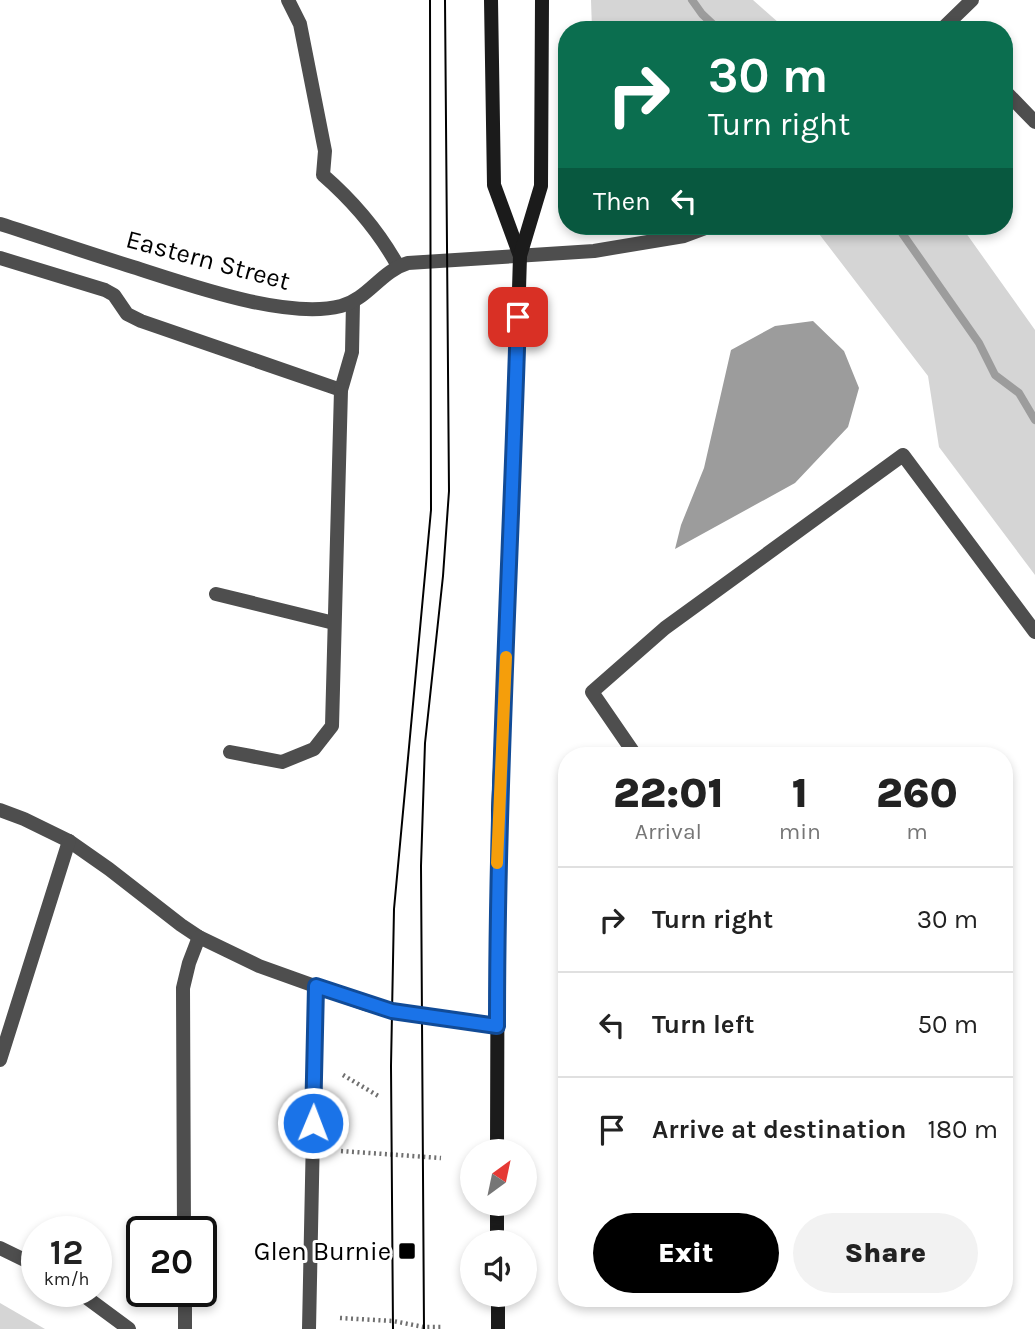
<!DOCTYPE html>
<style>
:root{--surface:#fff;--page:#f2f2f2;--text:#222;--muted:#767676;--line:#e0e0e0;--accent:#000}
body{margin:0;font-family:Karla,sans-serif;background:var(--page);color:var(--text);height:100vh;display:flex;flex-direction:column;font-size:26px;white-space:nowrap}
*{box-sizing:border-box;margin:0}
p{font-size:23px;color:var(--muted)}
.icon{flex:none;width:38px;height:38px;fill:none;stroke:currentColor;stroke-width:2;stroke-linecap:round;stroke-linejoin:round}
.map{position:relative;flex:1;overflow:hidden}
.panel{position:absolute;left:558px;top:747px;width:455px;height:560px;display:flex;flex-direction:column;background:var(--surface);border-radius:28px;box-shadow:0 4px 10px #0003}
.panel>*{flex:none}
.guide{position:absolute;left:558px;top:21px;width:455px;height:214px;border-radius:28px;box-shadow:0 4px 10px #0003;background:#0b6e4f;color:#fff;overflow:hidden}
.needle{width:46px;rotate:33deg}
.controls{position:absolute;left:460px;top:1139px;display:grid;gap:14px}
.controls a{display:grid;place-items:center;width:77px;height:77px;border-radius:50%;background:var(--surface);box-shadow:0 4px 10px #0003;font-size:35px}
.speed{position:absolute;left:21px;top:1216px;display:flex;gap:14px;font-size:35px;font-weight:700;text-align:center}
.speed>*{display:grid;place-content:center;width:91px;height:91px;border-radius:50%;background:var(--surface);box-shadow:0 4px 10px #0003;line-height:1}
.speed small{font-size:18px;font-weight:400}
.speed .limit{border:4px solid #111;border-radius:10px;background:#fff;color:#111}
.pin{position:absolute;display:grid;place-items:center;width:60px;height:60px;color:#fff;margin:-30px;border-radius:14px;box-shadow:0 4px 10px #0006}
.me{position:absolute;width:77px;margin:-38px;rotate:1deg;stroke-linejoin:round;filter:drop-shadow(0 0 5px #0008)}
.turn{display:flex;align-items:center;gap:24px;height:147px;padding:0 35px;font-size:32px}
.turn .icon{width:91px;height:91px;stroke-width:2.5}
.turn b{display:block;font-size:49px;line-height:60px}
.then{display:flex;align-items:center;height:66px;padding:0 35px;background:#0003;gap:14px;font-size:26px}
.eta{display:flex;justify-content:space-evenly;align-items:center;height:119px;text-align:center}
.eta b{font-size:42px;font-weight:800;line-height:49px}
.primary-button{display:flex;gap:14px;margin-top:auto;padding:14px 35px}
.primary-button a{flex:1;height:80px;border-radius:42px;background:var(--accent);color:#fff;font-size:28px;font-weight:800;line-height:80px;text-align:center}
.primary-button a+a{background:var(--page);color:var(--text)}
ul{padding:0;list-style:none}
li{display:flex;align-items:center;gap:21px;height:105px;padding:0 35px;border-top:2px solid var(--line)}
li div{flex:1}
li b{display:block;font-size:26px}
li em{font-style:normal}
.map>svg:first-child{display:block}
.green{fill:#d5d5d5}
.water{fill:#9c9c9c}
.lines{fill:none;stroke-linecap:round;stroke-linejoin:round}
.stream{stroke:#9c9c9c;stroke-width:8}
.path{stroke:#707070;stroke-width:4.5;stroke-dasharray:2 3.5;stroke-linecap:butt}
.lane{stroke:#4e4e4e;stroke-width:14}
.street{stroke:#4e4e4e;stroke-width:14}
.secondary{stroke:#1b1b1b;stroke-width:14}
.tram{stroke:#000;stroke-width:2}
.route-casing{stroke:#114b97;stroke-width:18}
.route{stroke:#1a73e8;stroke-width:12}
.slow{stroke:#f59e0b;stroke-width:12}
.poi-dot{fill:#000;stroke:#fff;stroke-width:2.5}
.labels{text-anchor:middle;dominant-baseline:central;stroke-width:6;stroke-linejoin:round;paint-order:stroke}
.street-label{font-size:26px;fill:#000;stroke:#fff}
.poi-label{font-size:26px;fill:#000;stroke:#fff;text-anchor:end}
</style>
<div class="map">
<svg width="1035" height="1329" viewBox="0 0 1035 1329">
<rect width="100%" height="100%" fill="#fff"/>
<!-- green -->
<g class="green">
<polygon points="591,0 753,0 787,30 592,30"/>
<polygon points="813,226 961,226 1035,330 1035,575 939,447 928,376"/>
<polygon points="0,1303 45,1329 0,1329"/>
</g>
<!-- water -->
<polygon class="water" points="813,321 844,351 859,388 848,427 795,483 675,549 681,525 704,468 731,350 775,326"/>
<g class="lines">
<!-- stream -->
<g class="stream">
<polyline points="692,0 702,14 719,30"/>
<polyline points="897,226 979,343 995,375 1019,393 1035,420"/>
</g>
<!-- path -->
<g class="path">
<polyline points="343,1075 380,1097"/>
<polyline points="341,1151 441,1158"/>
<polyline points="340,1318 393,1321 424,1327 443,1327"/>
</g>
<!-- lane -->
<g class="lane">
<path d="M288 0 300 24 325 151 323 175C354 202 378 230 398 266"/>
<polyline points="0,258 105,290 114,295 127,314 141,321 341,390 352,352 353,302"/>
<polyline points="216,594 334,623"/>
<polyline points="230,752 282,762 314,749 332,726 341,390"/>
<polyline points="636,756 592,692 665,628 903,455 1035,632"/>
<polyline points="0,810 24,819 69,841 109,869 181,925 199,937 259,966 365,1004 392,1011 497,1026"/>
<polyline points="0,1060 69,841"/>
<polyline points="184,1232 183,988 189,963 199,937"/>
<polyline points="0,1248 37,1266"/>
<polyline points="79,1292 129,1329"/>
<polyline points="185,1292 185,1329"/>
<polyline points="309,1329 316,986"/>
</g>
<!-- street -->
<g class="street">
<polyline points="941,30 972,0"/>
<polyline points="1004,90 1035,122"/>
<path d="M0 224C44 238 88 253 133 267 187 284 286 320 341 306 368 299 381 271 408 263L594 251 684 236 711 226"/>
</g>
<!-- secondary -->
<g class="secondary">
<polyline points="491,0 494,185 520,256"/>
<polyline points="497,1152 498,811 513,489 520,256 541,186 542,0"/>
<polyline points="497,1204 497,1242"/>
<polyline points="498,1295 498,1329"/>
</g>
<!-- tram -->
<g class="tram">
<polyline points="393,1329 391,1066 394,909 431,510 430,0"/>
<polyline points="424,1329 421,866 425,743 443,576 449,491 445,0"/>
</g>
</g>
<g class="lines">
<!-- route casing -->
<g class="route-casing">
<path id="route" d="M313 1123 316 986 392 1011 497 1026C497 789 511 553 518 317"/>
</g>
<!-- route -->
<use href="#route" class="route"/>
<!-- slow -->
<polyline class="slow" points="497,863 506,657"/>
</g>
<!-- markers -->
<rect class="poi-dot" x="398" y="1242" width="18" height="18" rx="3.5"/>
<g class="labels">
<!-- street labels -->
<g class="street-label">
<text transform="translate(208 260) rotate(15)">Eastern Street</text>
</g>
<!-- poi labels -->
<g class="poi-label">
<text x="391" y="1251">Glen Burnie</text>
</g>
</g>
</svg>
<div class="controls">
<a><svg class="needle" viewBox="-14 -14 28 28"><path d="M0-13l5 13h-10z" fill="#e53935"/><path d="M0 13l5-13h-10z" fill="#767676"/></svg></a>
<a><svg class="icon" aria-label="sound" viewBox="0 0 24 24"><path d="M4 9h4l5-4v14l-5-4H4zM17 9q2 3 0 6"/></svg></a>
</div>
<div class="speed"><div>12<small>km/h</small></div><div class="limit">20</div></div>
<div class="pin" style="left:518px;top:317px;background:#d93025"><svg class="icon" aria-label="arrive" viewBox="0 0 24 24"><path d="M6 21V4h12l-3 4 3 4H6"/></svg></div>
<svg class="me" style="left:313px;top:1123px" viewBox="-20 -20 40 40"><circle r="17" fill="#1a73e8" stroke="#fff" stroke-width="3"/><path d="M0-11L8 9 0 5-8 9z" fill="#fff"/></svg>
<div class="guide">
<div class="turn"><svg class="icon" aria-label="right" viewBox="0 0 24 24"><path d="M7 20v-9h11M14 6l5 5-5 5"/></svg><div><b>30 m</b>Turn right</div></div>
<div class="then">Then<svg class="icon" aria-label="left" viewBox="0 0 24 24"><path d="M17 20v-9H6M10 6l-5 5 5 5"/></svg></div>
</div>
<section class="panel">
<div class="eta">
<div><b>22:01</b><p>Arrival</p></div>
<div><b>1</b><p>min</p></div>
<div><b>260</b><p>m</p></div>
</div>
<ul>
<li><svg class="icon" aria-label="right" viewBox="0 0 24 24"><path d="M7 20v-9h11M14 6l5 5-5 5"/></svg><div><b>Turn right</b></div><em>30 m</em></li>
<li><svg class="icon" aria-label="left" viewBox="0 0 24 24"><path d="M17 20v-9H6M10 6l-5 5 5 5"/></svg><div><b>Turn left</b></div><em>50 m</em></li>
<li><svg class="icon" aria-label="arrive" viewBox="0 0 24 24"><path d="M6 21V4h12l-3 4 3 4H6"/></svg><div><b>Arrive at destination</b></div><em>180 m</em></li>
</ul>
<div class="primary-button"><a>Exit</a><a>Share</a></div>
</section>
</div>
